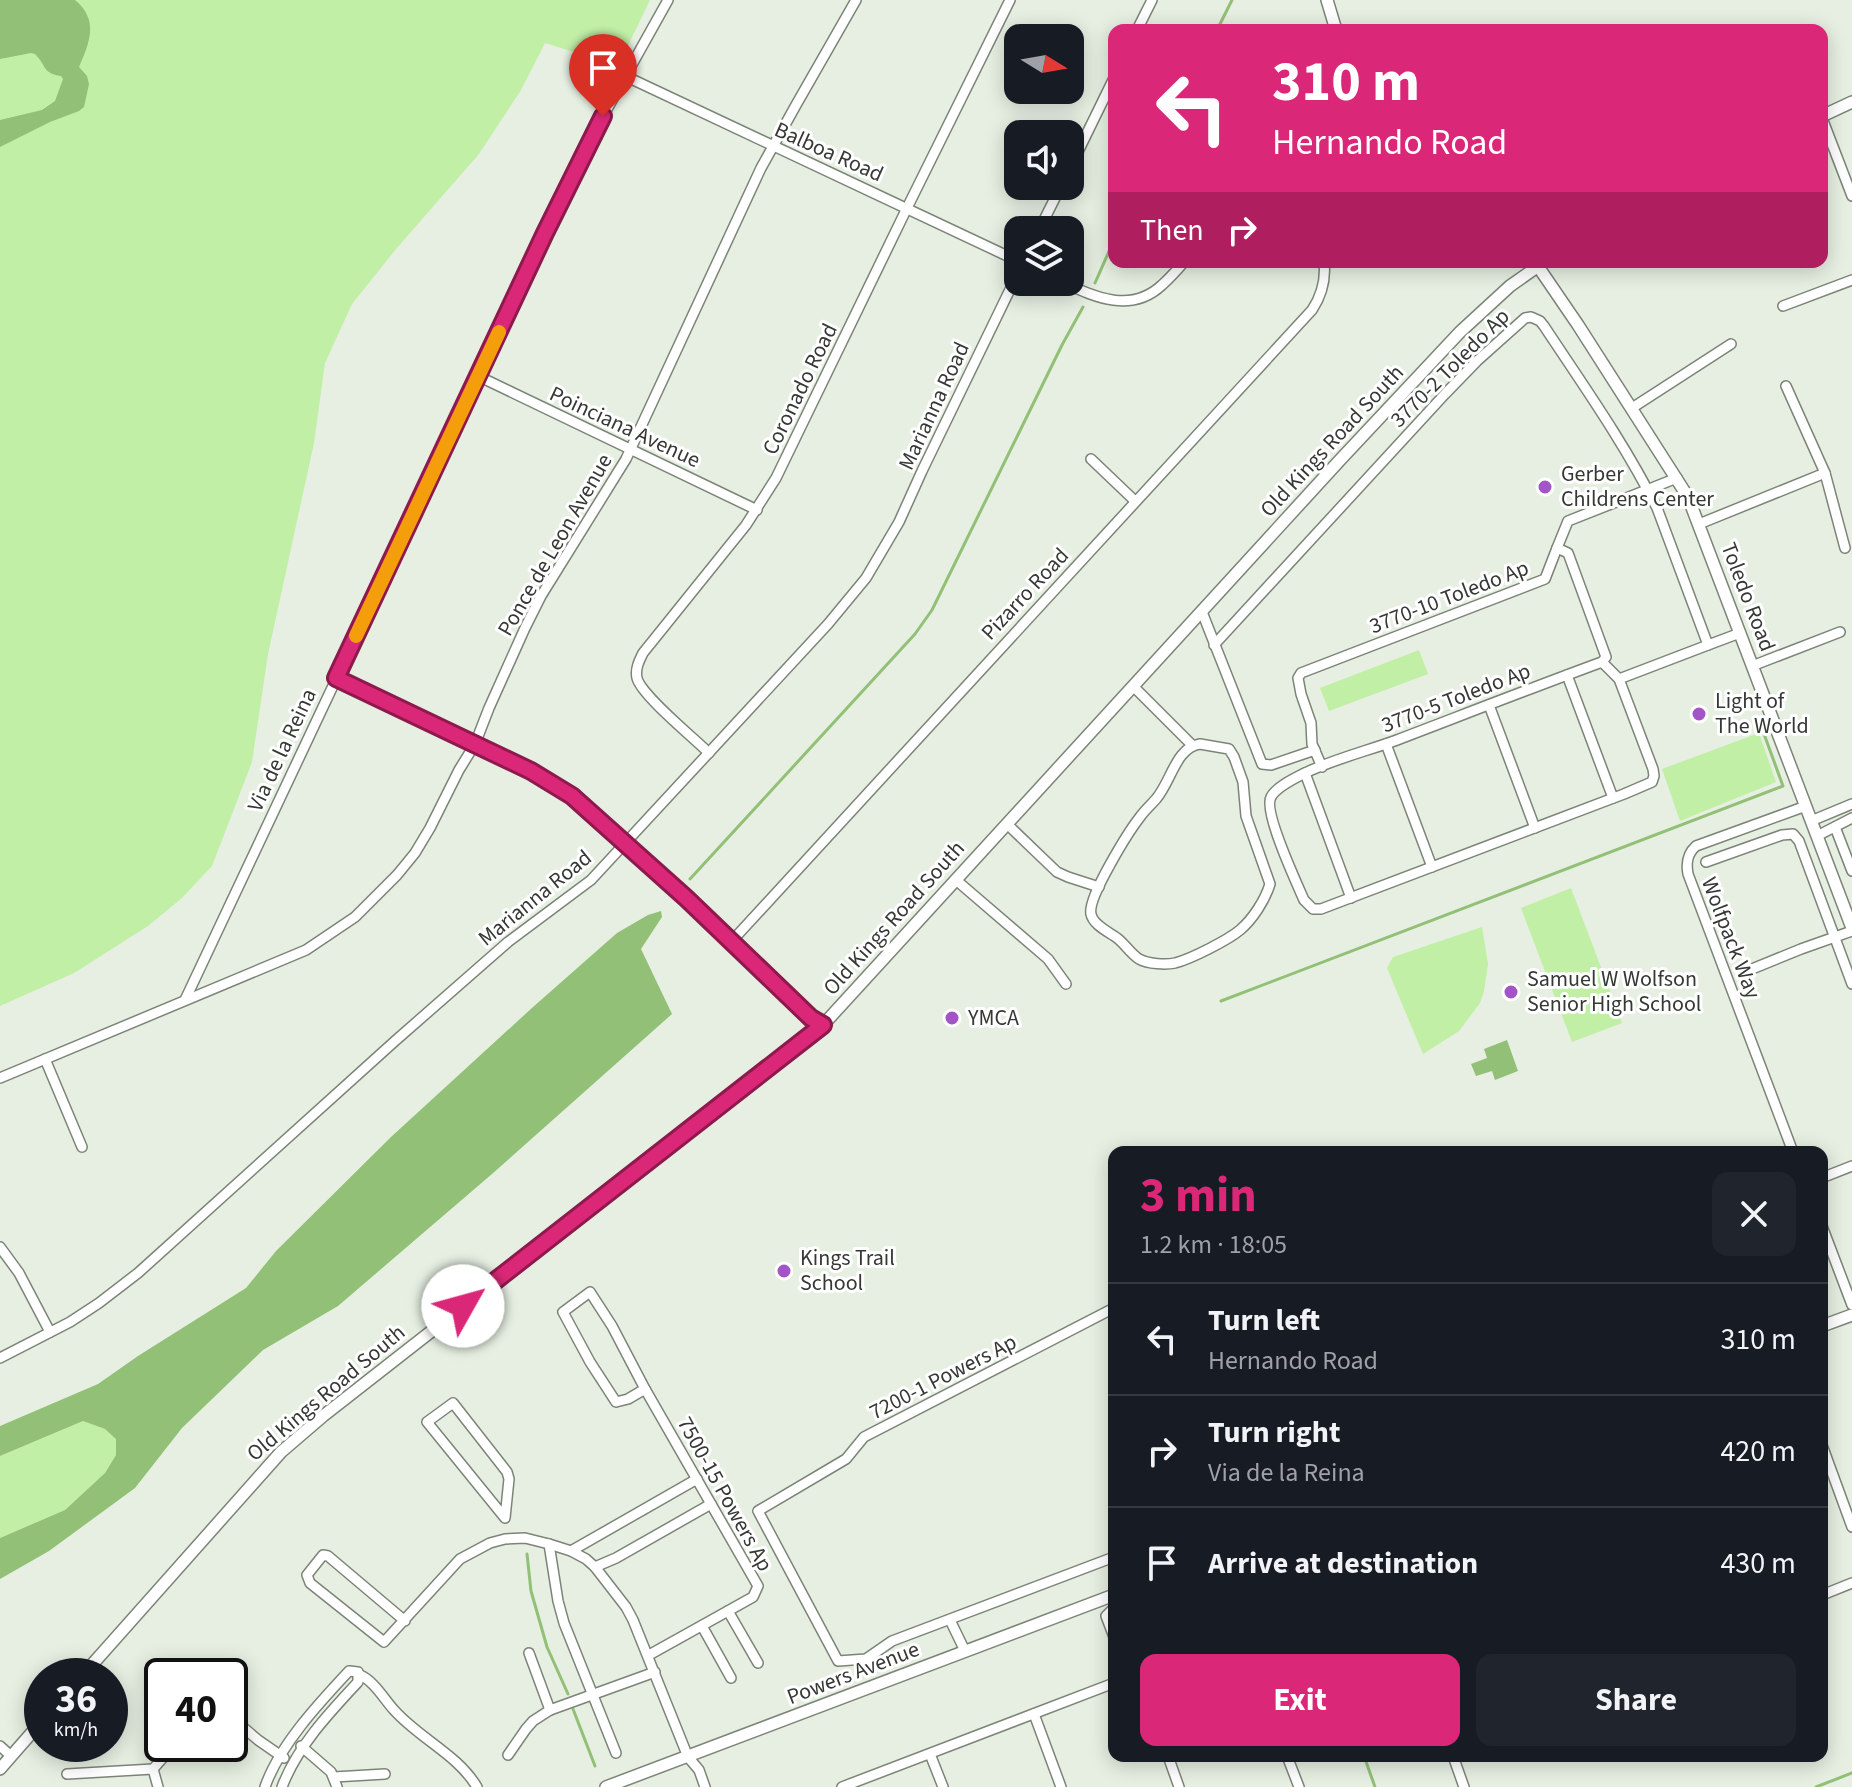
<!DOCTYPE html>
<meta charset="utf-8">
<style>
:root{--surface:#171b24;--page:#20242c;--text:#f1f3f6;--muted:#9ea1a6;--line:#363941;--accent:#db2777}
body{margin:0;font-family:"Source Sans 3",sans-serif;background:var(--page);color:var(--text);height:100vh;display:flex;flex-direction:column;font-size:30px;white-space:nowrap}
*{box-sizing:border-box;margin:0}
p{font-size:26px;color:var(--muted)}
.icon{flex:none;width:44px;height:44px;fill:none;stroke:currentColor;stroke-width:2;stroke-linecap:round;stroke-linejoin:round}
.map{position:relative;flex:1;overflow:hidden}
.details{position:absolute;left:1108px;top:1146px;width:720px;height:616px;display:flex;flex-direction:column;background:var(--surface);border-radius:16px;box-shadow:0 4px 20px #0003}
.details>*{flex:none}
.hud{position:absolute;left:1108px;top:24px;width:720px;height:244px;border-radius:16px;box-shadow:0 4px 20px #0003;background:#db2777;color:#fff;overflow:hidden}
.needle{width:52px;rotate:101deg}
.tools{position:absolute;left:1004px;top:24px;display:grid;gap:16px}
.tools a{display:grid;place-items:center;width:80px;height:80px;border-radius:16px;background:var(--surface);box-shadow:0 4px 20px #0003;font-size:40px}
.speed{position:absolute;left:24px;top:1658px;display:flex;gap:16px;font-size:40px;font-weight:700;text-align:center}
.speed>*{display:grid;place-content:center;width:104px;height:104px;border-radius:50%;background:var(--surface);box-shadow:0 4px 20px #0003;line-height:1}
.speed small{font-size:20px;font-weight:400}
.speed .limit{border:4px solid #111;border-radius:12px;background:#fff;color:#111}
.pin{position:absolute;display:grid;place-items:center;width:68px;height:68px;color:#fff;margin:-82px -34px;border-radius:50% 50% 50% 0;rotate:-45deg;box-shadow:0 0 8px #0007}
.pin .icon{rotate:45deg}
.me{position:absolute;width:88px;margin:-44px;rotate:52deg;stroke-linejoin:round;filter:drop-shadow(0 0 6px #0008)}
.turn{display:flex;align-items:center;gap:28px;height:168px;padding:0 32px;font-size:36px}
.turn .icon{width:104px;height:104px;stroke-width:2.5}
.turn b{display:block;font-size:56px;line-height:68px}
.then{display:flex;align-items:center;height:76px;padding:0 32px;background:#0003;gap:16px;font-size:30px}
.round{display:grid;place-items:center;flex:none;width:84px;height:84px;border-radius:16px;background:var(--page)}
.headline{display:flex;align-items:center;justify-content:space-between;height:136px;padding:0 32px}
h1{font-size:48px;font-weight:700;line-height:60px;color:var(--accent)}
.action{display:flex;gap:16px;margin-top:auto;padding:16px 32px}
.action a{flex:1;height:92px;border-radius:16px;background:var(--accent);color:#fff;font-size:32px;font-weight:700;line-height:92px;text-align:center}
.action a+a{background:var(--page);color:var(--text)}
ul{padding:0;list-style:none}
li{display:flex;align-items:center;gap:24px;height:112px;padding:0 32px;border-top:2px solid var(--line)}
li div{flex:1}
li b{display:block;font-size:30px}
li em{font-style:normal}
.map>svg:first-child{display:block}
.green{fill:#c1efa6}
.water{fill:#92c076}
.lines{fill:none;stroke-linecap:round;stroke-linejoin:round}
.stream{stroke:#92c076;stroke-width:3}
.minor-casing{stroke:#7c8478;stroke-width:12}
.tertiary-casing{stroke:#7c8478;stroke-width:14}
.minor{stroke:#fff;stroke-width:9}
.tertiary{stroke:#fff;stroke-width:11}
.route-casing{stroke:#8e194d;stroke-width:20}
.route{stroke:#db2777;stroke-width:14}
.slow{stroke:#f59e0b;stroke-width:14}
.poi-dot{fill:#a354c6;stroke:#fff;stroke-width:3}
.labels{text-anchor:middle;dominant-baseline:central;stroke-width:6;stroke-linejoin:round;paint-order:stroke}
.street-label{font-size:22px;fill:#353934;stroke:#fff}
.poi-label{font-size:22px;fill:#353934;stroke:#fff;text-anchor:start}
</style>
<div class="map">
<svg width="1852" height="1787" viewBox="0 0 1852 1787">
<rect width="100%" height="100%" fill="#e6efe2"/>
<!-- green -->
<g class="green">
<polygon points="0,0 650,0 618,66 545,43 521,90 479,154 396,249 352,304 325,363 314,443 268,654 252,762 212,866 182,898 148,926 74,973 0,1006"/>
<polygon points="1419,650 1428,674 1329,711 1320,688"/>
<polygon points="1759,733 1776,782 1680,821 1662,769"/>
<polygon points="1571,888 1622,1023 1572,1042 1521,908"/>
<polygon points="1482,927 1488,964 1484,991 1480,1003 1459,1031 1423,1054 1387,968 1393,957"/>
<polygon points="83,1421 105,1429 116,1438 116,1455 105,1473 65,1510 0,1538 0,1456"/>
</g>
<!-- water -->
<g class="water">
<path d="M0 0H75C99 20 90 42 79 67L87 76 89 84 84 107 79 111 50 122 0 147V120L42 110 55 101 63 79 61 76C42 73 47 66 35 54L31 53 0 59Z"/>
<polygon points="661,911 662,917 641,949 672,1014 492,1174 338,1306 263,1350 182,1428 135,1488 49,1551 0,1579 0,1538 65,1510 105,1473 116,1455 116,1439 105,1429 83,1421 0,1456 0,1426 98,1384 138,1356 246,1288 276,1251 391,1137 533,1007 617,933 648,915"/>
<polygon points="1507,1040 1518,1071 1495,1080 1492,1071 1476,1076 1471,1064 1487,1058 1484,1049"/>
</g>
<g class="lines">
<!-- stream -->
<g class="stream">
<polyline points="1217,30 1232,0"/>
<polyline points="1095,283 1114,240"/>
<polyline points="690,879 915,634 932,610 1062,345 1083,307"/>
<polyline points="1221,1001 1783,786 1764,734"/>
<polyline points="527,1554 531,1591 547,1647 568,1694"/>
<polyline points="573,1709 595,1766"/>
<polyline points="1364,1756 1375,1787"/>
<polyline points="1816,1787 1852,1773"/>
</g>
<!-- minor casing -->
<g class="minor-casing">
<g id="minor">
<polyline points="1137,30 1152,0"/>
<polyline points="625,76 1018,261"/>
<polyline points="1822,118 1852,196"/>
<polyline points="1070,168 1114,78"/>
<polyline points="1039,230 1061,186"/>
<path d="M1062 282C1095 297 1131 314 1162 285 1170 278 1177 270 1184 262"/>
<polyline points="1783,306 1852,280"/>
<polyline points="478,376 757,510"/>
<polyline points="1786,386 1825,473 1845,548"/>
<polyline points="1632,408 1731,344"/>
<polyline points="1091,459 1135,501"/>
<polyline points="1699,524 1825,473"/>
<polyline points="1557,548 1568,521 1677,478"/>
<polyline points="1202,612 1262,764 1271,765 1315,750"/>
<path d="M1214 645 1445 394 1477 361 1525 318 1531 317 1540 321 1544 326C1583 385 1625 444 1657 508L1708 645 1619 679"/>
<polyline points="1708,645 1740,633"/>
<polyline points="1752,666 1840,632"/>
<polyline points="1567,675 1613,798"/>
<polyline points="336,678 531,771 572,796 686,898 811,1018 823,1025"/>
<polyline points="1134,687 1192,745"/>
<polyline points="1489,705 1535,828"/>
<path d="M1200 744 1229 749 1234 757 1243 782 1246 816 1270 884C1265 900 1253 919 1240 930 1228 940 1191 959 1175 963 1166 965 1148 964 1139 959 1131 954 1125 944 1117 938 1109 932 1093 925 1091 914 1087 898 1129 831 1140 817 1145 810 1151 805 1156 799 1171 782 1176 747 1200 744Z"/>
<polyline points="1386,744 1432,867"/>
<path d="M709 753C694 738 641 695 637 678 635 669 639 661 643 653L746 525 776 478 907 208 1010 0"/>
<path d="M1322 767 1312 744 1311 723 1301 694 1298 678 1301 673 1545 579 1557 548 1568 553 1606 657 1602 662 1619 679 1653 769 1654 776 1652 782 1624 794 1321 909H1313L1304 900C1297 884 1263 811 1271 797 1276 787 1295 778 1305 773 1334 759 1367 751 1397 740 1465 714 1534 687 1602 662"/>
<polyline points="1305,773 1351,898"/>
<polyline points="1811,821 1852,804"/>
<polyline points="1007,824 1057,872 1068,877 1099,887"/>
<polyline points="1835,827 1852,871"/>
<polyline points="1817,836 1852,818"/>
<polyline points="1706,862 1782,835 1793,834 1799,841 1852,984"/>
<polyline points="956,880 1048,959 1066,984"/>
<path d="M731 942 1312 310C1322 295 1326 280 1324 262"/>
<polyline points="1747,971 1801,949 1852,931"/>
<polyline points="185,1000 592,136 668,0"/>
<polyline points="45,1059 82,1147"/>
<polyline points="0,1078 306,950 355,917 397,875 415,853 430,828 459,770 475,744 489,708 525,628 541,596 626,459 761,168 796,105 856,0"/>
<path d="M1793 1152 1688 874C1686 863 1687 854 1696 846L1806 806"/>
<polyline points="1824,1177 1852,1166"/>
<polyline points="1822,1226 1852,1305"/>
<polyline points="0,1247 19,1273 50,1332"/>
<polygon points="590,1292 612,1326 645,1389 628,1399 616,1402 590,1362 563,1312"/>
<polyline points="1114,1308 864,1437 846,1459 758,1511 838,1661 866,1659 892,1641 1114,1557"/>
<polyline points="0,1358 70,1322 99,1303 138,1273 395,1041 508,942 591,880 828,624 866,578 899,522 922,471 1018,273"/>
<polyline points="645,1389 758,1586 753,1597 649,1655"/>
<polygon points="453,1403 507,1472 509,1479 505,1518 427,1422"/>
<polyline points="1822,1445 1852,1527"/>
<polyline points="549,1544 558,1601 564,1623 616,1753"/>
<polyline points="571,1551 697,1479"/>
<polyline points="595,1567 616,1558 711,1504"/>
<polyline points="1822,1595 1852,1583"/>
<polyline points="1113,1609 1106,1616 1114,1637"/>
<polyline points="728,1611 758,1663"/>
<polyline points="950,1620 965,1651"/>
<polyline points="405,1621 328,1556 323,1555 307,1575 310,1583 384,1642 460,1559 490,1543 505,1539 525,1538 549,1544 571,1551 586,1559 595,1567 626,1607 633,1620 688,1757 699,1770 705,1787"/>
<polyline points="702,1626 731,1678"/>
<polyline points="529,1653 550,1710"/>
<polyline points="175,1669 183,1676"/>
<path d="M360 1675C374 1681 384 1699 394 1710 420 1739 457 1754 477 1787"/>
<polyline points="1034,1714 1061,1787"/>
<polyline points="230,1716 258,1740 284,1758"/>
<polyline points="0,1746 11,1756"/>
<polyline points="301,1746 331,1772 337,1787"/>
<polyline points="930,1754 943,1787"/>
<polyline points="508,1755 526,1729 533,1721 550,1710 655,1672"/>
<polyline points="1168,1756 1179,1787"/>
<polyline points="1287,1756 1299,1787"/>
<polyline points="1453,1756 1464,1787"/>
<polyline points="67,1774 153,1769"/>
<polyline points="334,1777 385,1774"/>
<polyline points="158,1787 153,1769 175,1744"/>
<path d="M265 1787C279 1746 319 1703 349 1671L358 1672V1682C329 1713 297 1747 282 1787"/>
<polyline points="842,1787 1114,1683"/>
</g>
</g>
<!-- tertiary casing -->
<g class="tertiary-casing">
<g id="tertiary">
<polyline points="1327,0 1336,30"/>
<polyline points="1822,116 1852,102"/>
<polyline points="1535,262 1578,325 1688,497 1852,928"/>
<polyline points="1822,1326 1852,1315"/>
<polyline points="82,1676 281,1452 323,1416 823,1025 1340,460 1460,332 1510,286 1544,262"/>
<polyline points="0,1769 42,1721"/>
<polyline points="606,1787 1114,1595"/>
</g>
</g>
<!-- minor -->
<use href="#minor" class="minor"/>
<!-- tertiary -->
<use href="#tertiary" class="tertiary"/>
</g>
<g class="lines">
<!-- route casing -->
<g class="route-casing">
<polyline id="route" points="463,1306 823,1025 811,1018 686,898 572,796 531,771 336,678 545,233 603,116"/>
</g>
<!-- route -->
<use href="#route" class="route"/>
<!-- slow -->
<polyline class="slow" points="356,636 499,332"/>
</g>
<!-- markers -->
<g class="poi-dot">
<circle cx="1545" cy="487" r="8"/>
<circle cx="1699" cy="714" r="8"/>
<circle cx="1511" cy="992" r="8"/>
<circle cx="952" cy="1018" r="8"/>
<circle cx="784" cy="1271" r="8"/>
</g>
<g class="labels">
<!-- street labels -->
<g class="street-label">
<text transform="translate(829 152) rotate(24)">Balboa Road</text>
<text transform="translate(1450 368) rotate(-45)">3770-2 Toledo Ap</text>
<text transform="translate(800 389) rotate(-64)">Coronado Road</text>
<text transform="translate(934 406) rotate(-65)">Marianna Road</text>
<text transform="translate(625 427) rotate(25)">Poinciana Avenue</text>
<text transform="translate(1332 441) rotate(-47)">Old Kings Road South</text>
<text transform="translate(555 545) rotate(-60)">Ponce de Leon Avenue</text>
<text transform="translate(1025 594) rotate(-47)">Pizarro Road</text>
<text transform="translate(1449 597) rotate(-21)">3770-10 Toledo Ap</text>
<text transform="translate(1748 597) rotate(69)">Toledo Road</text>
<text transform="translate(1456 698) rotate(-21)">3770-5 Toledo Ap</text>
<text transform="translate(282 750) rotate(-65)">Via de la Reina</text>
<text transform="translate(535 898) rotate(-39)">Marianna Road</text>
<text transform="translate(894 918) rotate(-48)">Old Kings Road South</text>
<text transform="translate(1731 938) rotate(69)">Wolfpack Way</text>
<text transform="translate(943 1377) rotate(-27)">7200-1 Powers Ap</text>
<text transform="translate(326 1393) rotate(-40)">Old Kings Road South</text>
<text transform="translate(725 1494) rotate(61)">7500-15 Powers Ap</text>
<text transform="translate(853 1673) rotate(-21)">Powers Avenue</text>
</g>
<!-- poi labels -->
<g class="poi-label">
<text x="1561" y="474">Gerber<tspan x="1561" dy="25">Childrens Center</tspan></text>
<text x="1715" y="701">Light of<tspan x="1715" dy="25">The World</tspan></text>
<text x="1527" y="979">Samuel W Wolfson<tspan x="1527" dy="25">Senior High School</tspan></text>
<text x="968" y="1018">YMCA</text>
<text x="800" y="1258">Kings Trail<tspan x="800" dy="25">School</tspan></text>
</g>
</g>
</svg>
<div class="tools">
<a><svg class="needle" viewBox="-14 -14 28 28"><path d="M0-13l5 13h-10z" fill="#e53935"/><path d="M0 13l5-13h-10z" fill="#9ea1a6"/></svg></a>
<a><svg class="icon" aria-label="sound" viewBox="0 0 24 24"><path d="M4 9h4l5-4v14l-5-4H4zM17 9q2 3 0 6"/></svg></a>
<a><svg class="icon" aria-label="layers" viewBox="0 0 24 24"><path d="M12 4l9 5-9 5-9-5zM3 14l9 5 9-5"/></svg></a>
</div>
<div class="speed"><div>36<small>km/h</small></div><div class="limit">40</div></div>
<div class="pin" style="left:603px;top:116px;background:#d93025"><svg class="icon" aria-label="arrive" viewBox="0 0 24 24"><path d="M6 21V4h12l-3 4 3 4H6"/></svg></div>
<svg class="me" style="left:463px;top:1306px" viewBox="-20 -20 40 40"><circle r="19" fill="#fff"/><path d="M0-13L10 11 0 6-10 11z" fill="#db2777"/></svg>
<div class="hud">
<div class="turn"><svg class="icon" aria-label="left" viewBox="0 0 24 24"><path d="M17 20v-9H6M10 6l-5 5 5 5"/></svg><div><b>310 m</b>Hernando Road</div></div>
<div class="then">Then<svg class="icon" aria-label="right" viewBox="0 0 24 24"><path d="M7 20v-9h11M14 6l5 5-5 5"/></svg></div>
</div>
<section class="details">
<div class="headline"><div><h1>3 min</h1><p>1.2 km · 18:05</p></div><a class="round"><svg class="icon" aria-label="close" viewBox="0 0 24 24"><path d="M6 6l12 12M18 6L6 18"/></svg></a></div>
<ul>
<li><svg class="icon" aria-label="left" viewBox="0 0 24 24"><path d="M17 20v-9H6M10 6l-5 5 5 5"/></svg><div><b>Turn left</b><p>Hernando Road</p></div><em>310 m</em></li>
<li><svg class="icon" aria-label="right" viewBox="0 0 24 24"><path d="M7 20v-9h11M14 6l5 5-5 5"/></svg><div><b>Turn right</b><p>Via de la Reina</p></div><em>420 m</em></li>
<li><svg class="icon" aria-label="arrive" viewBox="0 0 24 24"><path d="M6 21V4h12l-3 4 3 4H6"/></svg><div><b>Arrive at destination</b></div><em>430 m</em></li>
</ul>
<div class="action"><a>Exit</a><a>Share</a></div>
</section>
</div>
